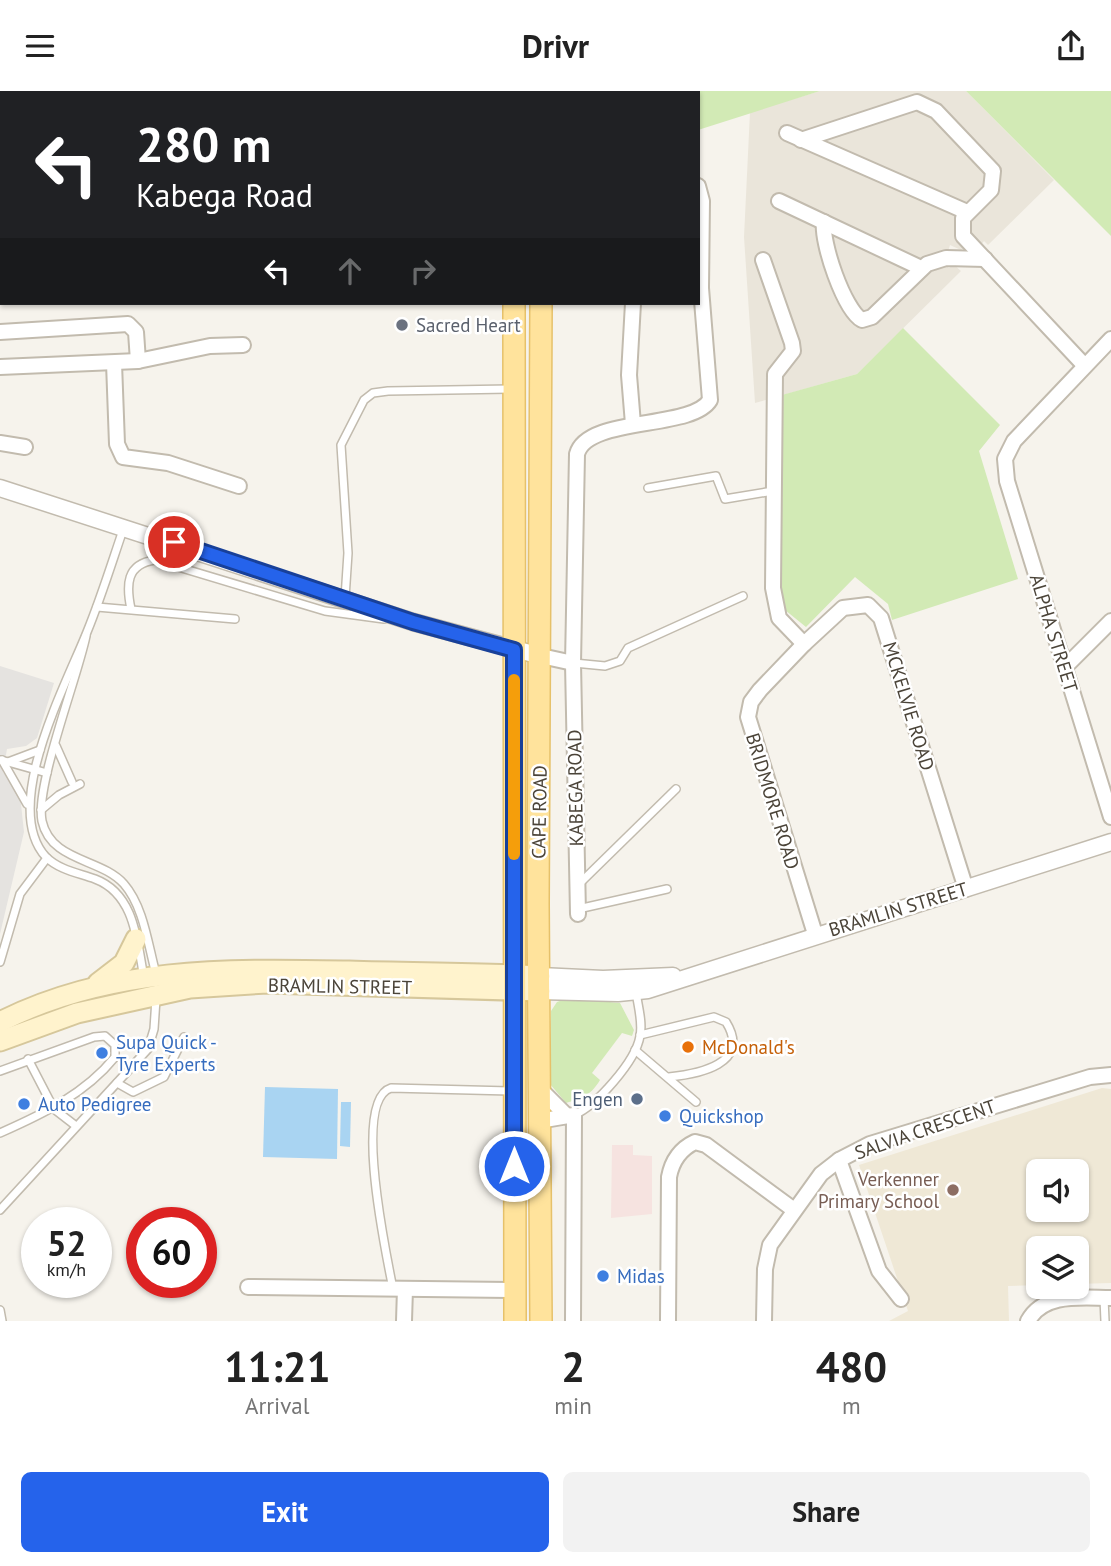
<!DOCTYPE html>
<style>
:root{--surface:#fff;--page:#f2f2f2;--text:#222;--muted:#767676;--accent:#2563eb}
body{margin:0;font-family:"PT Sans",sans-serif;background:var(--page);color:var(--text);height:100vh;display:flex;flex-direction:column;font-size:26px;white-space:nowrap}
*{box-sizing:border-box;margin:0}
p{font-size:23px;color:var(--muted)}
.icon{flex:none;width:38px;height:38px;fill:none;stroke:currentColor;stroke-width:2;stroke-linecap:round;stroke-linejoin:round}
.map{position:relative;height:1230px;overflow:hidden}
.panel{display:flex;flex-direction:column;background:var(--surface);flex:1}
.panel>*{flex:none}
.hud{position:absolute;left:0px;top:0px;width:700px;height:214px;box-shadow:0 2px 5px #0004;background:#202124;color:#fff;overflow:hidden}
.fabs{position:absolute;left:1026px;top:1068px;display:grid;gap:14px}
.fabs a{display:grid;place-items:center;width:63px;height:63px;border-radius:10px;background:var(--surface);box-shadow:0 2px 5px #0004;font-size:35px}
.speed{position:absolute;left:21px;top:1116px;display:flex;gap:14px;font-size:35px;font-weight:700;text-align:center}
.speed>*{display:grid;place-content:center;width:91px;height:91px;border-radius:50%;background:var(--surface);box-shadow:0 2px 5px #0004;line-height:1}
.speed small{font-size:18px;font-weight:400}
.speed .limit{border:10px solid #d22;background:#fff;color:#111}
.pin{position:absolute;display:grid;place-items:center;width:60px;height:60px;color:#fff;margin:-30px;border:4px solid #fff;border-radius:50%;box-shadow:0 2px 7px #0007}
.me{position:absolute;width:77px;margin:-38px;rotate:0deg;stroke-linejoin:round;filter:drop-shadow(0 0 5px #0008)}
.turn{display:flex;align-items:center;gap:24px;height:147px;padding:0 21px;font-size:32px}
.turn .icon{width:91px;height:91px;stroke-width:2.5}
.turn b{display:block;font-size:49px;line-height:60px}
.lanes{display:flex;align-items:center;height:66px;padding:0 21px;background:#0003;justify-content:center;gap:35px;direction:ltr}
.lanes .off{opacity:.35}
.eta{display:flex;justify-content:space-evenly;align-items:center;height:119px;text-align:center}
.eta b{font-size:42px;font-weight:700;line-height:49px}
.button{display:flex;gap:14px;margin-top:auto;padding:14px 21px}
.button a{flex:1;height:80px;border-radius:10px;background:var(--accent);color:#fff;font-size:28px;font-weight:700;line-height:80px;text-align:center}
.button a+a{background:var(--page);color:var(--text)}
header{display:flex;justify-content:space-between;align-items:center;height:91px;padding:0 21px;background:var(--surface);font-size:32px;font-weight:700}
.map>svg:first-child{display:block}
.residential{fill:#eae5da}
.education{fill:#efe8d6;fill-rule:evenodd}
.medical{fill:#f6e3e0}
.green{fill:#d2eab5}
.parking{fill:#e5e3e0}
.water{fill:#a9d4f2}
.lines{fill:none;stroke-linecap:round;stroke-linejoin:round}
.service-casing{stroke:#c2bbae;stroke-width:10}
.minor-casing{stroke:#c2bbae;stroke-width:18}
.tertiary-casing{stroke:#c2bbae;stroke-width:19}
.secondary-casing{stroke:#d6c79b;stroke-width:23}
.primary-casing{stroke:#e6c16a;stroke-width:24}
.service{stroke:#fff;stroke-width:7}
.minor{stroke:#fff;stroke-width:14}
.tertiary{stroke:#fff;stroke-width:16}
.secondary{stroke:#fff3cd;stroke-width:19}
.primary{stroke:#ffe39c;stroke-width:21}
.route-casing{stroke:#184099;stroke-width:18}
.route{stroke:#2563eb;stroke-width:12}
.slow{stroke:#f59e0b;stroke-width:12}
.worship-dot{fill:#6b7280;stroke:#fff;stroke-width:2.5}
.food-dot{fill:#e8710a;stroke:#fff;stroke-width:2.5}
.shop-dot{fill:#3f7fe0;stroke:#fff;stroke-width:2.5}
.service-dot{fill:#5c6f8a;stroke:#fff;stroke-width:2.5}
.education-dot{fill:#8d6e63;stroke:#fff;stroke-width:2.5}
.labels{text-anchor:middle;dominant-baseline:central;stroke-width:5;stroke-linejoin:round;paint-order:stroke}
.worship-label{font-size:19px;fill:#5b616d;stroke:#fff;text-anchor:start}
.street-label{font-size:19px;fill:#4b4439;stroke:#fff}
.shop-label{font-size:19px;fill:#366cbe;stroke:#fff;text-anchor:start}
.food-label{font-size:19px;fill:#c56008;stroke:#fff;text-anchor:start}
.service-label{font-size:19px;fill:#4e5e75;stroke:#fff;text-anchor:end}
.education-label{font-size:19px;fill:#785e54;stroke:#fff;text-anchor:end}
</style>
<header><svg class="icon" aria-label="menu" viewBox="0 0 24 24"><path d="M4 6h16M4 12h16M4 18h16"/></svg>Drivr<svg class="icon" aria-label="share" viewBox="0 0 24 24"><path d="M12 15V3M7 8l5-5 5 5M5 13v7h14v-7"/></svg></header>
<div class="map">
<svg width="1111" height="1230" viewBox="0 0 1111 1230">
<rect width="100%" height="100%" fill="#f6f3ec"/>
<!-- residential -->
<polygon class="residential" points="820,0 966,0 1054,89 988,154 984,150 980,155 973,147 961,159 950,154 944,173 949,177 953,173 961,180 857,283 755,312 744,146 750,21"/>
<!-- education -->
<g class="education">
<polygon points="0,0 468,0 468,2 2,2 0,204"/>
<path d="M1102 997 1111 998V1192L1076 1193V1157H1038V1194L1008 1195 1009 1230H889L908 1220 859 1074ZM1038 1080H1076V1118H1038Z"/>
</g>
<!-- medical -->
<polygon class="medical" points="612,1054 633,1054 633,1064 652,1065 652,1123 611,1127"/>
<!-- green -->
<g class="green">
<polygon points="579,0 820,0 698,39 698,2"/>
<polygon points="966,0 1111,0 1111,145"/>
<polygon points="903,237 1000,334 979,360 1018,488 892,529 888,513 855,486 806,536 785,519 779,497 782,304 857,283"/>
<path d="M568 907 620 912 634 939 632 945 622 942 592 982 600 989C591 1004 583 1007 566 1012L550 993 551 920 557 911Z"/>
</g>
<!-- parking -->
<polygon class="parking" points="0,575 54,592 37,647 26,655 7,658 3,681 20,704 24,741 0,843"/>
<!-- water -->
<g class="water">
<polygon points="265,996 338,998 337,1068 263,1066"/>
<polygon points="341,1011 351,1011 350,1056 340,1055"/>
</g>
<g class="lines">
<!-- service casing -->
<g class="service-casing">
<g id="service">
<polyline points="648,397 716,385 725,408 773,400"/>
<path d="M124 436C112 471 101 507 87 541 66 594 0 716 46 766 59 779 79 782 95 788 135 803 137 850 144 887"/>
<polyline points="345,507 348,462 341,354 364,309 373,302 388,300 512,298"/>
<polyline points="97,516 235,528"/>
<path d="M131 518C126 494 126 473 155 469L325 520 384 528"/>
<path d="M86 545C77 588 35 695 42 730 51 771 101 767 124 793 144 816 148 854 156 883"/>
<polyline points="574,572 605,575 620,570 628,557 743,505"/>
<polyline points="56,655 72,691"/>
<polyline points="1,669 47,682"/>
<polyline points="2,669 27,713"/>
<polyline points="8,671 40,659"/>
<polyline points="41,719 59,704 80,693"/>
<polyline points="578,794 676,698"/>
<polyline points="578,818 667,798"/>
<polyline points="0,871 20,803 47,767"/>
<path d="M640 944 714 926 726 931C752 973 698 983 669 986"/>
<polyline points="635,959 696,1011"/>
<polyline points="28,968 54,1018 76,1035"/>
<path d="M0 980 94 946 105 945 115 954V966C85 1003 43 1023 0 1042"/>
<polyline points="117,992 133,1001 164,986 184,946"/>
<path d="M574 1024C596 1015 636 970 640 945 643 932 638 915 636 901"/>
<polyline points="0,1119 148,958 154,938 156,908"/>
<path d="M393 1198C387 1166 352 1009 391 997L514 1000"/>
<polyline points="1104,1207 1105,1230"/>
<polyline points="0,1219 2,1230"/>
</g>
</g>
<!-- minor casing -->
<g class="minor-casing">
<g id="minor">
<polyline points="787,42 967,121"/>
<polyline points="801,49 917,11 936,20 993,80 991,99 963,127 963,145 1084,274"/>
<polyline points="779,110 921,177"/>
<path d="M824 131C821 151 844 219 862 229L872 226 927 173 946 167 985 168"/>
<polyline points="763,169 792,252 793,260 775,283 773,497 779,527 804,553"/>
<polyline points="0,241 128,233 136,241 138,270"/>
<polyline points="1111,248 1014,350 1005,368 1007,390 1111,726"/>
<polyline points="114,272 117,353 123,366 168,372 239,395"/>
<polyline points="0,276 138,270 210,255 243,254"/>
<polyline points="633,333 629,284 633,212"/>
<polyline points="0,352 25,356"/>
<polyline points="541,565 573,572"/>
<polyline points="1065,576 1111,530"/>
<path d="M578 823 573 572 577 363C587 325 692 339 710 309L701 197 702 110 698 95"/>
<polyline points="815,843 748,626 751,611 760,599 804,553 843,517 868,514 881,527 966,798"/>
<polyline points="539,997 565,1023"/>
<polyline points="539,1030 574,1024 573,1230"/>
<polyline points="839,1069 879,1180 901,1208"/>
<polyline points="248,1196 515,1199"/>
<polyline points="404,1230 405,1198"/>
<path d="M668 1230 669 1086C672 1070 680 1058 695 1051L706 1054 794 1119"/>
<polyline points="764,1230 765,1178 770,1154 821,1083 839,1069 870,1053 1090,986 1111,984"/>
<path d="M1028 1230C1044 1201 1082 1207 1111 1207"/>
</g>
</g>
<!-- tertiary casing -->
<g class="tertiary-casing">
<g id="tertiary">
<polyline points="0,397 413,531 541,565"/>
<polyline points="540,885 603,888 673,885"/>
<polyline points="540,900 618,902 648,899 1111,751"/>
</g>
</g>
<!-- secondary casing -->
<g class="secondary-casing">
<g id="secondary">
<polyline points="98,892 124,872 136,848"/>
<path d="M0 931C110 875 229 878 349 880 412 882 476 882 540 885"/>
<polyline points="0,950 77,922 190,897 267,892 540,900"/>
</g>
</g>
<!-- primary casing -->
<g class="primary-casing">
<g id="primary">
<polyline points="511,0 511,2"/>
<polyline points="537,0 537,2"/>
<polyline points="514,212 515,1230"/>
<polyline points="541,1230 538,813 541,212"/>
</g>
</g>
<!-- service -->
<use href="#service" class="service"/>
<!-- minor -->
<use href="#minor" class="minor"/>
<!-- tertiary -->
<use href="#tertiary" class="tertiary"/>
<!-- secondary -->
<use href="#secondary" class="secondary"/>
<!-- primary -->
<use href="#primary" class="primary"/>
</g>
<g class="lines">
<!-- route casing -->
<g class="route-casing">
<polyline id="route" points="174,451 413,531 514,559 514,1075"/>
</g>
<!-- route -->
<use href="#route" class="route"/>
<!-- slow -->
<polyline class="slow" points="514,589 514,763"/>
</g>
<!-- markers -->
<circle class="worship-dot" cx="402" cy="234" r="7"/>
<circle class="food-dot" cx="688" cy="956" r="7"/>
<g class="shop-dot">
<circle cx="102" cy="962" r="7"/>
<circle cx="24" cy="1013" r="7"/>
<circle cx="665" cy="1025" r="7"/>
<circle cx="603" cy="1185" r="7"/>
</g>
<circle class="service-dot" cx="637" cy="1008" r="7"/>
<circle class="education-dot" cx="953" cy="1099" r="7"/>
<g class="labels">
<!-- worship labels -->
<g class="worship-label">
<text x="416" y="234">Sacred Heart</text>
</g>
<!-- street labels -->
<g class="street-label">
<text transform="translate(1054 542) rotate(73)">ALPHA STREET</text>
<text transform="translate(909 615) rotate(73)">MCKELVIE ROAD</text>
<text transform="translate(575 697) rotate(-91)">KABEGA ROAD</text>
<text transform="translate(773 710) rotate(73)">BRIDMORE ROAD</text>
<text transform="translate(539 721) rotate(-89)">CAPE ROAD</text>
<text transform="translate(898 818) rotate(-17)">BRAMLIN STREET</text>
<text transform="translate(340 895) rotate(1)">BRAMLIN STREET</text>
<text transform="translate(925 1038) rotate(-19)">SALVIA CRESCENT</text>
</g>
<!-- shop labels -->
<g class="shop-label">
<text x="116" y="951">Supa Quick -<tspan x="116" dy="22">Tyre Experts</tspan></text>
<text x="38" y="1013">Auto Pedigree</text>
<text x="679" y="1025">Quickshop</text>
<text x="617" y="1185">Midas</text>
</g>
<!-- food labels -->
<g class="food-label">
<text x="702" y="956">McDonald's</text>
</g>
<!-- service labels -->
<g class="service-label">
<text x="623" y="1008">Engen</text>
</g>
<!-- education labels -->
<g class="education-label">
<text x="939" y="1088">Verkenner<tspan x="939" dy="22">Primary School</tspan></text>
</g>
</g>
</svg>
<div class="fabs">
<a><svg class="icon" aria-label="sound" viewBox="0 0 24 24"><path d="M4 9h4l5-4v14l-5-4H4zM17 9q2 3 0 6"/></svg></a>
<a><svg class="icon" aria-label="layers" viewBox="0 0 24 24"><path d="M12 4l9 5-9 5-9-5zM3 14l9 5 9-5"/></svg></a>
</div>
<div class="speed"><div>52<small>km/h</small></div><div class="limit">60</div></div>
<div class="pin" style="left:174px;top:451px;background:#d93025"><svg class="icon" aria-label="arrive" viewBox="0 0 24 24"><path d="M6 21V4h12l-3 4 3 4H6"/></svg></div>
<svg class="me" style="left:514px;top:1075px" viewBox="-20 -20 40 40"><circle r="17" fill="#2563eb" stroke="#fff" stroke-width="3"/><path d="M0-11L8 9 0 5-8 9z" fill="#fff"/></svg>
<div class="hud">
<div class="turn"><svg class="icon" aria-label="left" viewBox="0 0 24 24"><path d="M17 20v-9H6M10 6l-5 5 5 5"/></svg><div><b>280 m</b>Kabega Road</div></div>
<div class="lanes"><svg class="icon" aria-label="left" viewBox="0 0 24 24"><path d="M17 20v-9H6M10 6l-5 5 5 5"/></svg><svg class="icon off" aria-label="ahead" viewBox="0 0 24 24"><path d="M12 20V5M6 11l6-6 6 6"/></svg><svg class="icon off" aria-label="right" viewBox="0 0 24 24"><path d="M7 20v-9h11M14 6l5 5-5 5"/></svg></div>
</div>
</div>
<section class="panel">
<div class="eta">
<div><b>11:21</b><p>Arrival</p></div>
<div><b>2</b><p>min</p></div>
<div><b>480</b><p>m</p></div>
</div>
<div class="button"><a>Exit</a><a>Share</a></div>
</section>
